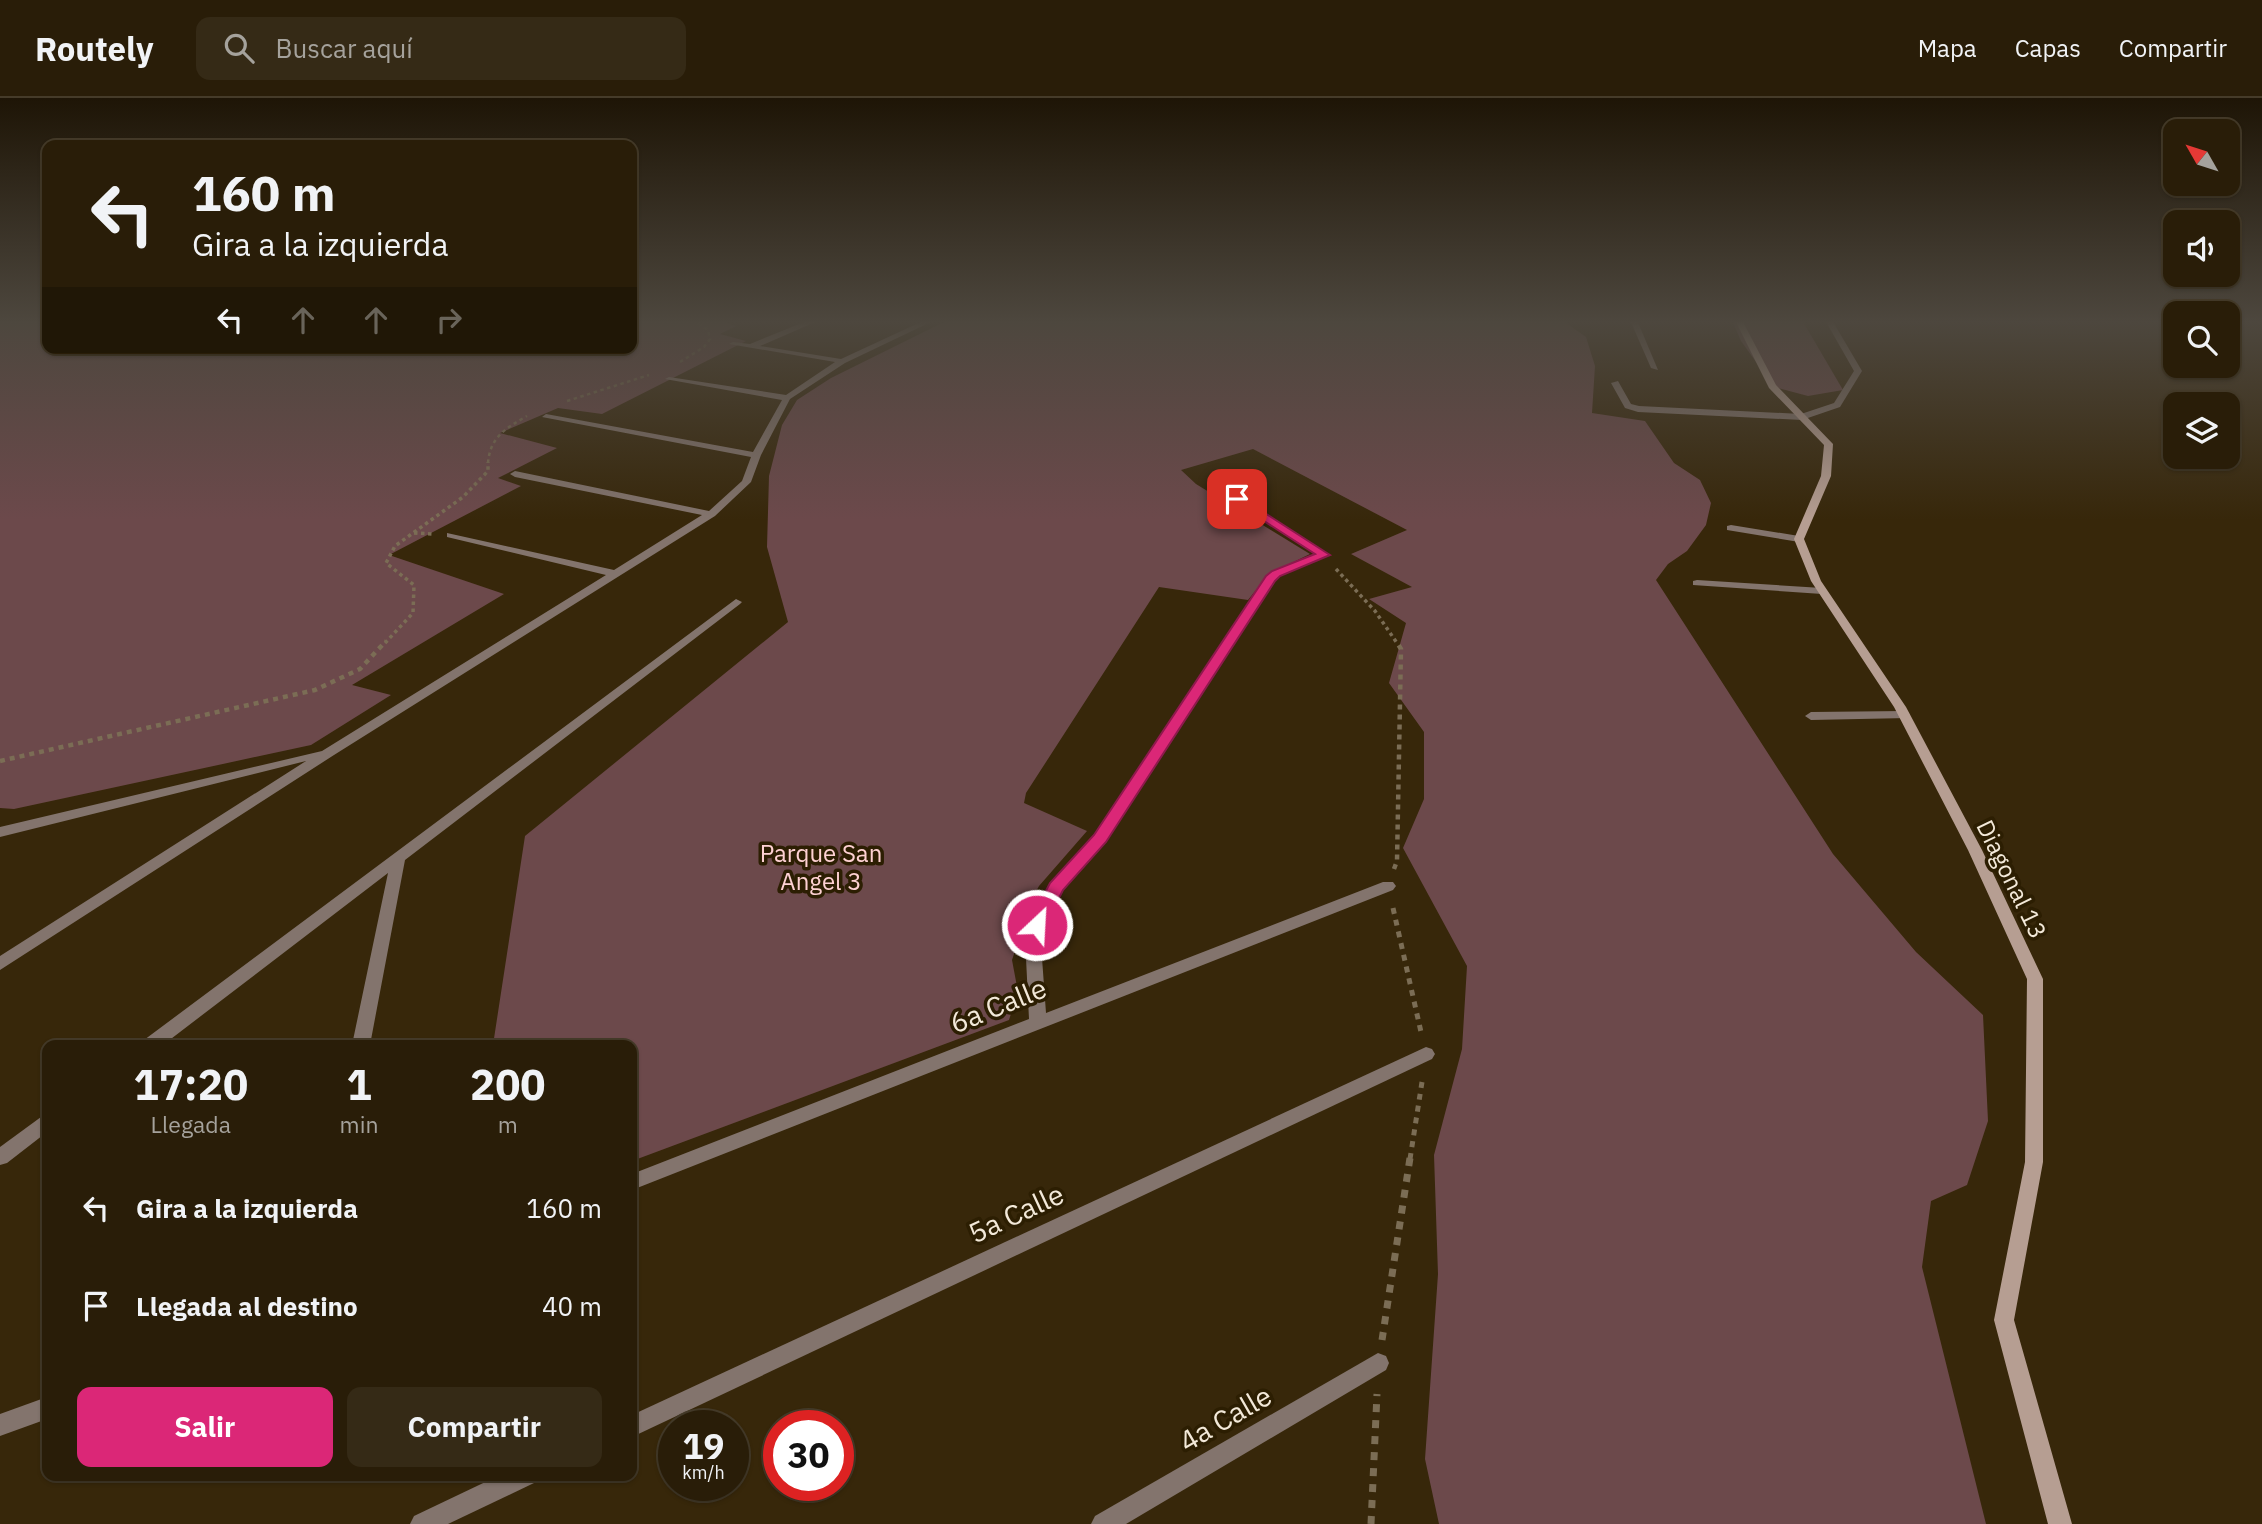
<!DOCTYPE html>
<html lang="es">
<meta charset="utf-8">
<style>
:root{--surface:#291d08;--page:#352a16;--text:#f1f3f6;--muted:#a5a29c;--line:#453b29;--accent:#db2777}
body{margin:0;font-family:"IBM Plex Sans",sans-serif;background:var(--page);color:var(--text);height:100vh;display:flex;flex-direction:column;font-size:26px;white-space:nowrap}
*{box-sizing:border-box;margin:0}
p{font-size:23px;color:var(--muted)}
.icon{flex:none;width:38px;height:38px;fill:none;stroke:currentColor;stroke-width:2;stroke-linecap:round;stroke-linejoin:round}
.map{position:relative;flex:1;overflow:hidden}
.side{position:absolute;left:42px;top:942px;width:595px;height:441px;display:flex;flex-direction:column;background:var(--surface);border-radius:14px;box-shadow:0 2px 5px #0004,0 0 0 2px var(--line)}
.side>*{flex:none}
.top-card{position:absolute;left:42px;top:42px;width:595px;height:214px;border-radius:14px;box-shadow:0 2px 5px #0004,0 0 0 2px var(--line);background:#291d08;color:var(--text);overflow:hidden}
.needle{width:46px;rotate:309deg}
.buttons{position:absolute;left:2163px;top:21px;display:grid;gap:14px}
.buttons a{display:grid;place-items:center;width:77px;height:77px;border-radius:14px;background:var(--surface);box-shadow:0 2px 5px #0004,0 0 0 2px var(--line);font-size:35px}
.speed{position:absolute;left:658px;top:1312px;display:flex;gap:14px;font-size:35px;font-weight:700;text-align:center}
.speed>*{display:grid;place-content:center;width:91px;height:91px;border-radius:50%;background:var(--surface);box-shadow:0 2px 5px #0004,0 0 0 2px var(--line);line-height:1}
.speed small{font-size:18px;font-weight:400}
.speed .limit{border:10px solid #d22;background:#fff;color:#111}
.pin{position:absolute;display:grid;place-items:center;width:60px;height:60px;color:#fff;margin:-30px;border-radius:14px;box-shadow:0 4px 10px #0006}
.me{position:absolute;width:77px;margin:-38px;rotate:25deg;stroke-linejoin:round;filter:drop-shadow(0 0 5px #0008)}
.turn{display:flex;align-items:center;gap:24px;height:147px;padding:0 35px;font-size:32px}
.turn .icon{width:91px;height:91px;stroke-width:2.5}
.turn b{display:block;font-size:49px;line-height:60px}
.lanes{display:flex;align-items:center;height:66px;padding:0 35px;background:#0003;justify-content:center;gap:35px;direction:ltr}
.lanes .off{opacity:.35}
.eta{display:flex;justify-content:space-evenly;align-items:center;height:119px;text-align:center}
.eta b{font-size:42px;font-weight:800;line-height:49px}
.primary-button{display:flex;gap:14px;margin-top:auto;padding:14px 35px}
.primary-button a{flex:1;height:80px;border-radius:14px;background:var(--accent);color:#fff;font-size:28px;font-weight:800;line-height:80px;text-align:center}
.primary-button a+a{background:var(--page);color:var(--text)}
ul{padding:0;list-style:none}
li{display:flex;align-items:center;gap:21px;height:98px;padding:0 35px}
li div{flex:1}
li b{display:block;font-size:26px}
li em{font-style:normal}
header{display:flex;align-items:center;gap:42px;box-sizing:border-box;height:98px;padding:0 35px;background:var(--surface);border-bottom:2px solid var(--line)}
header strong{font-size:33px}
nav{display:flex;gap:38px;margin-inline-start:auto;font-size:24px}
.search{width:490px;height:63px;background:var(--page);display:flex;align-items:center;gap:18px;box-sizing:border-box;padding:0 24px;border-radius:14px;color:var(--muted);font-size:26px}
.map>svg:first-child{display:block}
.green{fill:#6c494b}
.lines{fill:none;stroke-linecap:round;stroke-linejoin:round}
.path-far4{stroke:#7b6d55;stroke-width:2.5;stroke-dasharray:3.5 3.5;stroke-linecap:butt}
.path-far3{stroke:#7b6d55;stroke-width:3.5;stroke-dasharray:3.5 3.5;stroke-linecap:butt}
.path-far2{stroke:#7b6d55;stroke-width:4.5;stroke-dasharray:5 5;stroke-linecap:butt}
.path-far1{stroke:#7b6d55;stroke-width:5;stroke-dasharray:6 6;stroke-linecap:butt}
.path{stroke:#7b6d55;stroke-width:7;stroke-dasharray:8 8;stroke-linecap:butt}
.lane{fill:#83746d;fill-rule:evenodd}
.street{fill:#83746d;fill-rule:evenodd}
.secondary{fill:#b69e92;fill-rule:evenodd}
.route{fill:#db2777;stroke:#8e194d;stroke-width:2}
.labels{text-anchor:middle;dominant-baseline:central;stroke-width:7;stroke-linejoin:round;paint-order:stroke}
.park-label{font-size:24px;fill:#fed1d3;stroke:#2c1e02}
.street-label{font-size:24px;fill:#f3e9d9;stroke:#2c1e02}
.near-street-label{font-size:28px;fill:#f3e9d9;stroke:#2c1e02}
</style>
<header>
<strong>Routely</strong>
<div class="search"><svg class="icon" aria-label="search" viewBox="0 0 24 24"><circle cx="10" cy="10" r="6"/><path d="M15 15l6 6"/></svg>Buscar aquí</div>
<nav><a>Mapa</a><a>Capas</a><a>Compartir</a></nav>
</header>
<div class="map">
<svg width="2262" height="1426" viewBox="0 0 2262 1426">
<rect width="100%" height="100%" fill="#37270a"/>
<!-- green -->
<g class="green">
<polygon points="0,222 47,222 47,250 632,250 632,222 718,222 736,228 720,236 746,243 602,316 558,310 500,335 557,350 498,380 521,388 389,457 504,496 352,587 391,597 311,647 14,711 0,710"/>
<polygon points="948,222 1562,222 1586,239 1595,268 1592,315 1645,323 1674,365 1700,382 1711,405 1706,427 1687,453 1668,466 1656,482 1833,756 1916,854 1983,917 1988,1023 1967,1087 1931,1103 1922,1169 1986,1426 1439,1426 1425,1361 1438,1176 1434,1057 1462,951 1467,868 1403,750 1424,701 1424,634 1389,585 1406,525 1369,501 1412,489 1351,456 1407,432 1253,351 1181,372 1196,386 1310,456 1269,476 1248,502 1159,489 1026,695 1024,705 1087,733 1039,788 1033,799 1012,862 1018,894 1009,922 632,1063 632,947 493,947 525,738 788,524 767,449 769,378 782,327 797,302 831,280"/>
<polygon points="1732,222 1802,222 1843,292 1808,298 1774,289 1741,243"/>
</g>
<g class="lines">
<!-- path-far4 -->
<g class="path-far4">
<polyline points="680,264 704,249 710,241 708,232 693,222"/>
<polyline points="567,303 649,277"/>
<path d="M488 365C490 339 506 330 527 318"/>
</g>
<!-- path-far3 -->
<g class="path-far3">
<polyline points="414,435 433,436"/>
<polyline points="1336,471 1375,513 1397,545"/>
<polyline points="385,545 413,515 414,487 386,465 395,448 463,399 488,373 488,364"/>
</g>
<!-- path-far2 -->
<g class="path-far2">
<polyline points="0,663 315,592 360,571 386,543"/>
<polyline points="1394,771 1397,763 1401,551 1396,543"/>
</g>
<!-- path-far1 -->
<g class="path-far1">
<polyline points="1393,810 1421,934"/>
<polyline points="1410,1061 1422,984"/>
</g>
<!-- path -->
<g class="path">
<polyline points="1382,1242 1410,1060"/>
<polyline points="1371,1426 1377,1296"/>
</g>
<!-- lane -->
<g class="lane">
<polygon points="1630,222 1637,222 1658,272 1651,270"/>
<polygon points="1825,222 1832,222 1862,273 1840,309 1802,322 1638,314 1625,310 1611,285 1618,283 1631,306 1639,308 1801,316 1834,305 1854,273"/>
<polygon points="1731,427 1799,438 1804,441 1799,444 1727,432 1727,428"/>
<polygon points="1697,482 1822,490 1827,493 1822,496 1693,487 1693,483"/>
<polygon points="1904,613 1908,614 1910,617 1908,620 1811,622 1805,618 1811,614"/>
</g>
<!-- street -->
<g class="street">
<polygon points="809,222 820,222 760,248 841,261 925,222 935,222 845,265 790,301 761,357 751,384 715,418 334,657 0,872 0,858 306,663 0,739 0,729 322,653 606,477 447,439 447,435 614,472 702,417 515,379 510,376 515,373 709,413 742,383 751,359 542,319 546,316 753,354 782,302 665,281 669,279 786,297 835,264 729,246 733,244 750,246"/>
<polygon points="1216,388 1222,388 1329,457 1280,477 1274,483 1105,744 1061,793 1051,808 1045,827 1042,860 1046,915 1383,784 1393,784 1396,788 1393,792 632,1092 632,1076 1029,921 1026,860 1029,827 1036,807 1051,785 1095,738 1266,479 1272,473 1316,456 1216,392"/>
<polygon points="736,501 742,504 740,506 405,762 370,947 352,947 388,775 163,947 142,947 144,942"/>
<polygon points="1426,949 1432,951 1435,956 1432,961 632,1339 632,1317"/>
<polygon points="47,1017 47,1034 7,1065 0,1067 0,1049 41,1019"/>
<polygon points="1378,1255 1386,1258 1389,1265 1386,1272 1126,1426 1091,1426 1095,1418"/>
<polygon points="47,1299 47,1321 0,1338 0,1316"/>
<polygon points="500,1377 537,1377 534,1385 448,1426 410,1426 414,1418"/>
</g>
<!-- secondary -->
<polygon class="secondary" points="1735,222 1742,222 1776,287 1833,346 1831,378 1804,441 1821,483 1906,609 1982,752 2043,881 2043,1064 2014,1222 2072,1426 2048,1426 1994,1222 2025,1064 2027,881 1968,752 1894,609 1811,483 1794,441 1821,378 1824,347 1769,290"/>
</g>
<!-- sky -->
<linearGradient id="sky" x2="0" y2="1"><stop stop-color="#1e1506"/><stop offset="0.53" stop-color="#4d473e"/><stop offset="1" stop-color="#4d473e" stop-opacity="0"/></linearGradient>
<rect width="2262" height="422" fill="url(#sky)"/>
<!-- route -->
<polygon class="route" points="1233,399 1240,399 1330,457 1280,478 1275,483 1106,744 1063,792 1043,832 1030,832 1028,827 1050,785 1094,737 1266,478 1272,473 1315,456 1233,403"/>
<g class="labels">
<!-- park labels -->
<g class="park-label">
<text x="821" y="755">Parque San<tspan x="821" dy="28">Angel 3</tspan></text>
</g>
<!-- street labels -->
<g class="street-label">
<text transform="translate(2012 781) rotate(64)">Diagonal 13</text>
</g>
<!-- near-street labels -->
<g class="near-street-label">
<text transform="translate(998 907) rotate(-22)">6a Calle</text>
<text transform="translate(1016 1115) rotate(-25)">5a Calle</text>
<text transform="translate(1225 1320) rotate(-30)">4a Calle</text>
</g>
</g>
</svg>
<div class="buttons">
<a><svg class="needle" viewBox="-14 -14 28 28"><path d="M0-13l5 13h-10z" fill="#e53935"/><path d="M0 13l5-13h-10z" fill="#a5a29c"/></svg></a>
<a><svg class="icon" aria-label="sound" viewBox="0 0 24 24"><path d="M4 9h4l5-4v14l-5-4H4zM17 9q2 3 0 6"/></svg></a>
<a><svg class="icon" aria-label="search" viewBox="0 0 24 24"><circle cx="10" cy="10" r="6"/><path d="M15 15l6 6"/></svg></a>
<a><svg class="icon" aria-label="layers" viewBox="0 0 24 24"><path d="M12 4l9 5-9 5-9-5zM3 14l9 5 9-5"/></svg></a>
</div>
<div class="speed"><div>19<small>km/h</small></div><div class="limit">30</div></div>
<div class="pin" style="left:1237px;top:401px;background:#d93025"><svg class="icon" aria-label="arrive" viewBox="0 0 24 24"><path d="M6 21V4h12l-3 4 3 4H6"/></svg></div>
<svg class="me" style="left:1037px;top:827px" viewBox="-20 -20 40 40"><circle r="17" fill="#db2777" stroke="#fff" stroke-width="3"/><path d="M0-11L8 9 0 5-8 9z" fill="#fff"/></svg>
<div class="top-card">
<div class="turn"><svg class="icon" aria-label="left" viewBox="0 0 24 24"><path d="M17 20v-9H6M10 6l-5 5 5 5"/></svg><div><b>160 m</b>Gira a la izquierda</div></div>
<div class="lanes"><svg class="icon" aria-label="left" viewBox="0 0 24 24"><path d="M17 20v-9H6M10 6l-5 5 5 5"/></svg><svg class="icon off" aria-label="ahead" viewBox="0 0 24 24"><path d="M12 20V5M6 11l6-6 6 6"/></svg><svg class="icon off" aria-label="ahead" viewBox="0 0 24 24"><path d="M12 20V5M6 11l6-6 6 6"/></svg><svg class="icon off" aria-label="right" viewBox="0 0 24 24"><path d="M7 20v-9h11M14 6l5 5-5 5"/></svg></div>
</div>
<section class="side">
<div class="eta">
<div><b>17:20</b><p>Llegada</p></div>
<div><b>1</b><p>min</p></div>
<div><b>200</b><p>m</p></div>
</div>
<ul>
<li><svg class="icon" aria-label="left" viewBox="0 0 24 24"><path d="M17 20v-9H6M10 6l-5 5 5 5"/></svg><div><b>Gira a la izquierda</b></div><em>160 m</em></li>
<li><svg class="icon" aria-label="arrive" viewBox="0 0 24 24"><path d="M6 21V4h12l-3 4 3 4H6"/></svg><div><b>Llegada al destino</b></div><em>40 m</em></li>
</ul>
<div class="primary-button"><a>Salir</a><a>Compartir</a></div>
</section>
</div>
